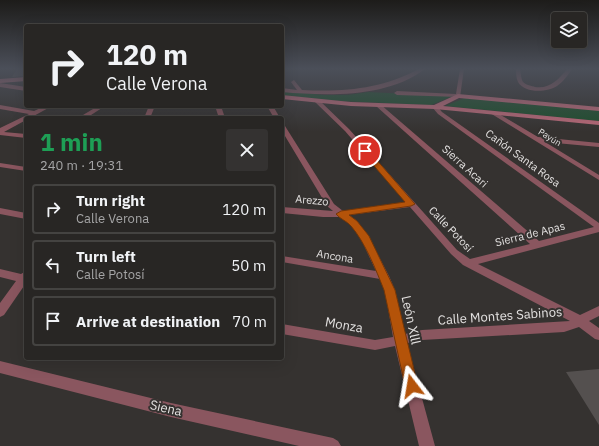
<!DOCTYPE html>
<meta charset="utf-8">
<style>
:root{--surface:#282624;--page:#343231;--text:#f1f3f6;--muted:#a5a5a6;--line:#444341}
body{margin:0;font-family:"IBM Plex Sans",sans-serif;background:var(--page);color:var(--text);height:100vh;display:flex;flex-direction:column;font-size:15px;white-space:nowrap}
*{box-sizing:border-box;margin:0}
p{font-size:13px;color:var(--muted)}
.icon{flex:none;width:22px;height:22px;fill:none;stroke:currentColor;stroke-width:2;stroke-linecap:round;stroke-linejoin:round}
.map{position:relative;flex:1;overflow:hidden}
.side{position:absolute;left:24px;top:116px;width:260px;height:244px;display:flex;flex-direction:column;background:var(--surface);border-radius:4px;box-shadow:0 4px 16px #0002,0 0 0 1px var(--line)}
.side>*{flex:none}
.banner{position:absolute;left:24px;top:24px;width:260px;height:84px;border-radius:4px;box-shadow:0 4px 16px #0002,0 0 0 1px var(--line);background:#282624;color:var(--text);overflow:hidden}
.tools{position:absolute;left:551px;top:12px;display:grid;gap:8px}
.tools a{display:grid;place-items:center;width:36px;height:36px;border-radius:4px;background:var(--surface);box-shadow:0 4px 16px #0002,0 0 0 1px var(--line);font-size:20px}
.pin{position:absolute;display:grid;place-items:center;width:34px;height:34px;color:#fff;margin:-17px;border:2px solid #fff;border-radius:50%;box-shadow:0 1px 4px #0007}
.me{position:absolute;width:44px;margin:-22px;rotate:346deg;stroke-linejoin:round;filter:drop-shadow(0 0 3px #0008)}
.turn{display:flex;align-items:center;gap:14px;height:84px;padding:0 16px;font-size:18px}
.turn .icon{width:52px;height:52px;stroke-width:2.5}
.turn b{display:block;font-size:28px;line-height:34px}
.round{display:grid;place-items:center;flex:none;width:42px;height:42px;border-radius:4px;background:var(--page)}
.summary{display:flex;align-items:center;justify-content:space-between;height:68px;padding:0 16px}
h1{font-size:24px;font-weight:700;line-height:30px;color:#1e9e55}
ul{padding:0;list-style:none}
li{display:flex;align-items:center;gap:12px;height:50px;margin:0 8px 6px;padding:0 8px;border:2px solid var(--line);border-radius:4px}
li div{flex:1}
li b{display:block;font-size:15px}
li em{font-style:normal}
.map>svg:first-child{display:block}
.green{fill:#1e4d2c}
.building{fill:#54504f}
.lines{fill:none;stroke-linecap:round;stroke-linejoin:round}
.street{fill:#8a565f;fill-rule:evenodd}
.secondary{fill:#ba6877;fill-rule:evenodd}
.route{fill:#b45309;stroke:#753606}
.labels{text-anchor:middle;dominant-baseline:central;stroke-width:4;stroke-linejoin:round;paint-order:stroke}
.far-street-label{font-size:9px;fill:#e4e2e1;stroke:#353230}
.street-label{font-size:11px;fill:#e4e2e1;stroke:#353230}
.near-street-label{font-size:13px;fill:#e4e2e1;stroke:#353230}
</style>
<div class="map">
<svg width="599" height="446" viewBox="0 0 599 446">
<rect width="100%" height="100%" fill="#353230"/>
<!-- green -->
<g class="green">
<polygon points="282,91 324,95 348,95 368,92 453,96 431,105 341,101 282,95"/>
<polygon points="467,97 599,109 599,121 445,106"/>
</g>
<!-- building -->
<g class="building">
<polygon points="17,69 26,69 26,76 12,77"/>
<polygon points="599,369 599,425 566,372"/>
</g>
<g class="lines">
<!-- street -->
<g class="street">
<path d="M419 69H425C387 98 327 96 282 92V88L297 90 291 82 294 80 302 90C346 92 380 89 419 69Z"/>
<polygon points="460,69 464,69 460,97 397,95 394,93 397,91 456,94"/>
<path d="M516 69H520C521 73 521 79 523 82 526 85 532 86 535 87 550 89 558 80 567 69H572C568 75 563 82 557 86 548 92 525 94 518 82 516 78 516 73 516 69Z"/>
<polygon points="0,83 26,87 26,91 0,87"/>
<path d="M315 100H319L349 129 457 250 470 259 530 244 376 106V104H380L539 241 594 227 438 114 432 107 433 106H437L442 112 599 223V232L478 264 580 315 599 306V316L589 321 599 328V340L595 339 579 327 564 332 422 340 407 343 435 446H419L395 346 375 350 282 334V324L375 340 393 337 385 290 380 279 282 262V256L376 271 360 237 351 225 340 217H323L282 213V207L333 211 327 206 282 131V124L285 126 334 204 343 211 406 202 345 131 315 102ZM410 207 451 254 463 265 570 321 422 330 405 334 395 290 389 276 367 234 357 221 349 215Z"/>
<polygon points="0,105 34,111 45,106 52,106 30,118 26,118 26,120 4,132 26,134 26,138 0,135 0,128 29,114 0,109"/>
<polygon points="98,106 105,106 91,115 103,116 106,118 78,118"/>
<polygon points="149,106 155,106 150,118 144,118"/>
<polygon points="215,106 221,106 225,118 219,118"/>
<polygon points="267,106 273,106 280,118 274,118"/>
<polygon points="490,111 494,111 538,137 599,143 599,147 545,142 599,175 599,180 490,113"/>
<polygon points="0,163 26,167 26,171 0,167"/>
<polygon points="0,208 26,213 26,219 0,214"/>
<polygon points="0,269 21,274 26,271 26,283 4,315 0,317 0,303 16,281 0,277"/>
<polygon points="0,361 171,403 333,438 338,441 341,446 299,446 171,417 0,373"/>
</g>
<!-- secondary -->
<g class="secondary">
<polygon points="26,77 26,81 0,83 0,79"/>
<polygon points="458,94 599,107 599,111 459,98 443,106 599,121 599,125 435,109 351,106 282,99 282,95 351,102 434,105"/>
</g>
</g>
<!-- sky -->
<linearGradient id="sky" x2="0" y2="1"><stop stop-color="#1d1c1a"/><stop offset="0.52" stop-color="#4b4f59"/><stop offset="1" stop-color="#4b4f59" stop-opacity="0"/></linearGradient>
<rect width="599" height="132" fill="url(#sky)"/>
<!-- route -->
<path class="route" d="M365 149 368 150 415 204 411 206 349 215 357 221 369 236 395 290 418 386 416 390 412 392 407 390 405 386 384 290C376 270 365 242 351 226 347 221 340 219 336 214L341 211 405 202 363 153 362 151Z"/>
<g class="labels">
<!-- far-street labels -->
<g class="far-street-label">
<text transform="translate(550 137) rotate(31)">Payún</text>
</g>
<!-- street labels -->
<g class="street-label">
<text transform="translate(523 158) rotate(36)">Cañón Santa Rosa</text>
<text transform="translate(465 166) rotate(42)">Sierra Acari</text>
<text transform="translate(312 200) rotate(5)">Arezzo</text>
<text transform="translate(451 229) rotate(46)">Calle Potosí</text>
<text transform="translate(530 234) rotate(-14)">Sierra de Apas</text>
<text transform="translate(335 256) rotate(9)">Ancona</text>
</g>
<!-- near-street labels -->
<g class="near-street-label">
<text transform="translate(500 316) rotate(-4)">Calle Montes Sabinos</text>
<text transform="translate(411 320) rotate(78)">León Xlll</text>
<text transform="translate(344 325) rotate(10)">Monza</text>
<text transform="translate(166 408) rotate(13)">Siena</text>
</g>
</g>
</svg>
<div class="tools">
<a><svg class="icon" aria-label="layers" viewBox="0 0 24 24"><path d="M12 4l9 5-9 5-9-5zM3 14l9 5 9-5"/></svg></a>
</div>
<div class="pin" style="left:365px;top:151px;background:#d93025"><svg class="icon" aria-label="arrive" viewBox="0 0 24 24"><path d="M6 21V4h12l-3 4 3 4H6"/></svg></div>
<svg class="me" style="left:412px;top:386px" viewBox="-20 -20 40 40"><path d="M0-17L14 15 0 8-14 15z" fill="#b45309" stroke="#fff" stroke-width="4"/></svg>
<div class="banner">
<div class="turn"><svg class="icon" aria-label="right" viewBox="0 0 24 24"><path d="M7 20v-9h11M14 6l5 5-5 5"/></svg><div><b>120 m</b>Calle Verona</div></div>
</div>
<section class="side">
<div class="summary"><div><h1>1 min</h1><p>240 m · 19:31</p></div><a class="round"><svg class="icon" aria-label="close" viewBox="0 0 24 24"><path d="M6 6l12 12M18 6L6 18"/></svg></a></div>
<ul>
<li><svg class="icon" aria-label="right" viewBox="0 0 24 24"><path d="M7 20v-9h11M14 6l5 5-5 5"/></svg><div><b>Turn right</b><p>Calle Verona</p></div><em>120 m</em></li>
<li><svg class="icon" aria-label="left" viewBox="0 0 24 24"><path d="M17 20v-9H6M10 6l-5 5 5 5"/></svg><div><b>Turn left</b><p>Calle Potosí</p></div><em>50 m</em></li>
<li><svg class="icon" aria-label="arrive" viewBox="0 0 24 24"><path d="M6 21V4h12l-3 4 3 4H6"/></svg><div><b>Arrive at destination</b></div><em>70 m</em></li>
</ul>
</section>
</div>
